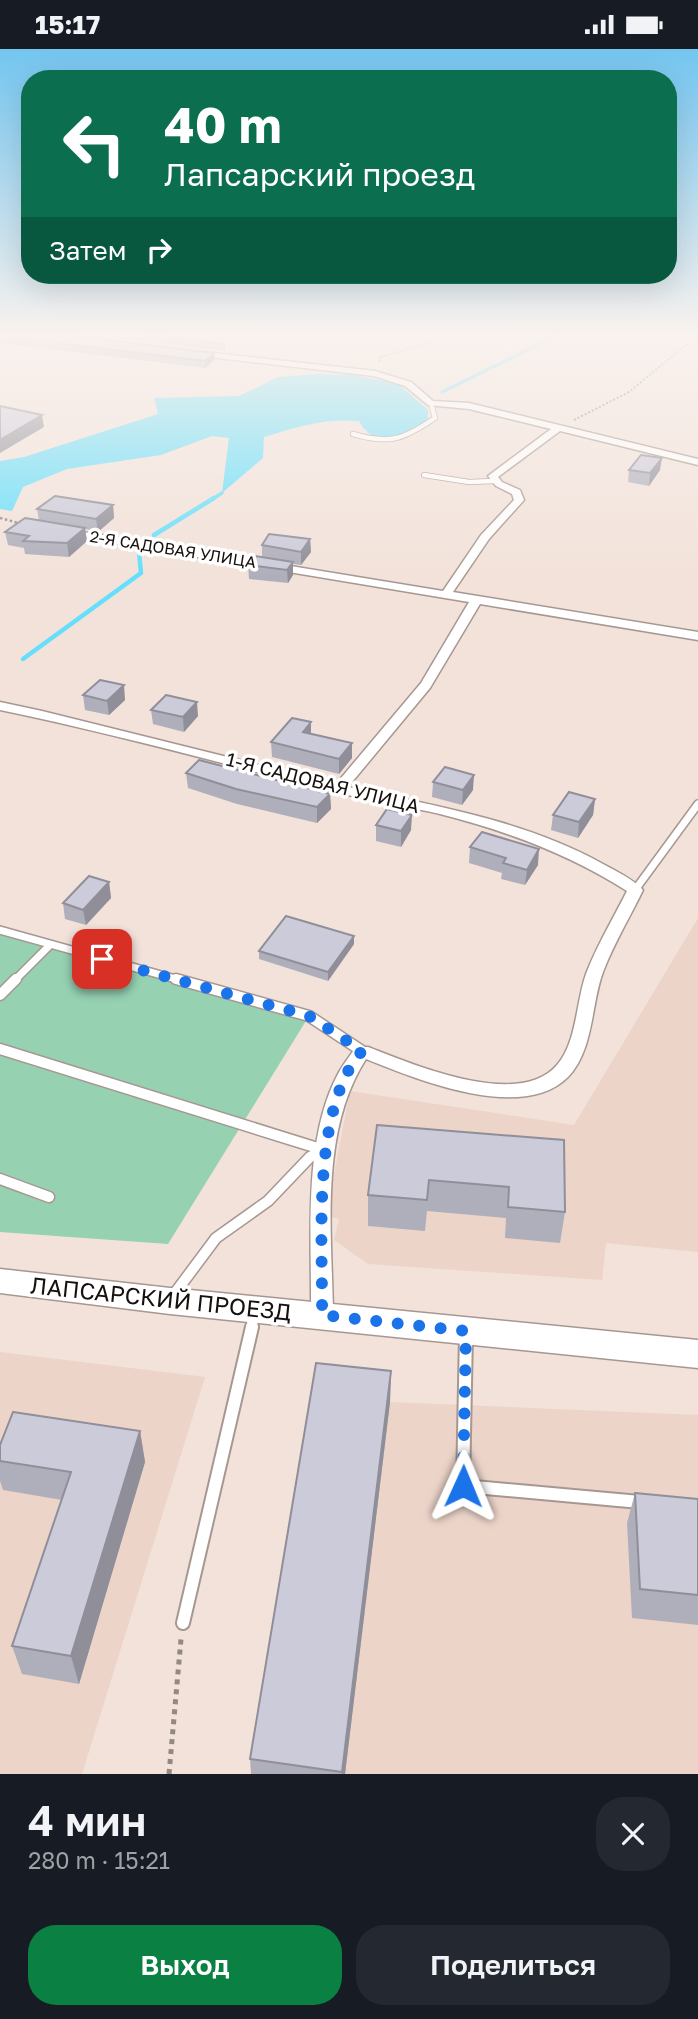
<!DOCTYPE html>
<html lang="ru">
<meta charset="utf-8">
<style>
:root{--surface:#171b24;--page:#242831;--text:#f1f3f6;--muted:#9ea1a6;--accent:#0b8043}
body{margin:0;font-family:"Golos Text",sans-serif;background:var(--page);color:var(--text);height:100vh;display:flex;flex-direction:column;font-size:26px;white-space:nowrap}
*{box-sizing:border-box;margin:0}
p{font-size:23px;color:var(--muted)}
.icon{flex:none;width:38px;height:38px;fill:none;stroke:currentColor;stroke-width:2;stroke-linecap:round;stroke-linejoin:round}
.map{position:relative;height:1725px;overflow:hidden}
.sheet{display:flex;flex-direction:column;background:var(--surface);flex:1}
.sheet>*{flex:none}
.hud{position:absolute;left:21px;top:21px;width:656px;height:214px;border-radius:28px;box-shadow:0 7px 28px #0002;background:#0b6e4f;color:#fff;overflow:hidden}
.pin{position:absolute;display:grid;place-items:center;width:60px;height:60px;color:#fff;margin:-30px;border-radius:14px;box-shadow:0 4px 10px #0006}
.me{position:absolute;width:77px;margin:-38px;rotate:1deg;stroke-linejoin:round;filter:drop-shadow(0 0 5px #0008)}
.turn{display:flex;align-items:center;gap:24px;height:147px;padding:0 28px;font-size:32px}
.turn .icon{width:91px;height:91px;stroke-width:2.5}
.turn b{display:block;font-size:49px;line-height:60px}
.then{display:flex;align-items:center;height:66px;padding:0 28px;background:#0003;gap:14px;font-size:26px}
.round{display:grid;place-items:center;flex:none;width:74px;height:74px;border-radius:28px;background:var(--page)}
.headline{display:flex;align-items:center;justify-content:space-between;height:119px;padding:0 28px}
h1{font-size:42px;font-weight:600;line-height:52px}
.cta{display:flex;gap:14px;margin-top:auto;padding:14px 28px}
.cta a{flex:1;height:80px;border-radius:28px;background:var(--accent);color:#fff;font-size:28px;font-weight:600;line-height:80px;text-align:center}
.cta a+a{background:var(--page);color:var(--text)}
.status{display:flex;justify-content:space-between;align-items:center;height:49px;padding:0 35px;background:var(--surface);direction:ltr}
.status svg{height:19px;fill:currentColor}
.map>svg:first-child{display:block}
.built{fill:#ecd4c9}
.green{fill:#96d1b2}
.water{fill:#65dffb}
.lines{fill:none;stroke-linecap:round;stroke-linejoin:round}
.stream-far1{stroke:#65dffb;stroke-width:3.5}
.stream{stroke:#65dffb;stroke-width:4.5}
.lane-far3-casing{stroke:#a69791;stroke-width:6}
.lane-far2-casing{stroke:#a69791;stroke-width:10}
.lane-far1-casing{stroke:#a69791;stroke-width:13}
.lane-casing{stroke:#a69791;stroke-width:16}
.street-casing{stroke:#a69791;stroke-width:3}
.secondary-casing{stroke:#a69791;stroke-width:3}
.path-far2{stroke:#938882;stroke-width:2;stroke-dasharray:2 2;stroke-linecap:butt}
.path-far1{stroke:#938882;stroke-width:2.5;stroke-dasharray:2.5 2.5;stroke-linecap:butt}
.path{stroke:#938882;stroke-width:5;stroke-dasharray:5 5;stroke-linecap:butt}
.lane-far3{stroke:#fff;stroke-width:4.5}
.lane-far2{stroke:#fff;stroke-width:7}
.lane-far1{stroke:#fff;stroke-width:10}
.lane{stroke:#fff;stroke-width:12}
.street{fill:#fff;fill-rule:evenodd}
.secondary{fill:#fff;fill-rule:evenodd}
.wall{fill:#afafbb}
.shaded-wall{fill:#8f8e99}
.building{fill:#cccbda;stroke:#8f8e99;stroke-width:2}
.route{stroke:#1a73e8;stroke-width:12;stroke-dasharray:0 21.6}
.labels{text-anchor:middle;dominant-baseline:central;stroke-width:7;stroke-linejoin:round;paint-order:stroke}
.far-street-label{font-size:16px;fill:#16110e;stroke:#fff}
.street-label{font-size:19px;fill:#16110e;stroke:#fff}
.near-street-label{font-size:23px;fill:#16110e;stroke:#fff}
</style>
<div class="status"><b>15:17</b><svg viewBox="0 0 49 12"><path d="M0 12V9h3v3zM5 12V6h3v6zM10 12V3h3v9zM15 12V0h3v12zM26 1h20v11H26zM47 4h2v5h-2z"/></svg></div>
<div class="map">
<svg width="698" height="1725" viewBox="0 0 698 1725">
<rect width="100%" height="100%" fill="#f2e2da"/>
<!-- built -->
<g class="built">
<polygon points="698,869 698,1203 606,1194 602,1231 368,1215 334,1191 339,1170 326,1167 350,1042 574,1076"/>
<polygon points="0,1303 205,1328 82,1725 0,1725"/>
<polygon points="317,1345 390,1353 698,1366 698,1725 253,1725"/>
</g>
<!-- green -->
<polygon class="green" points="0,881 309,967 168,1195 0,1183"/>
<!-- water -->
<path class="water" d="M317 325 353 326 398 335 428 361V371C406 384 376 404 359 372 325 369 296 378 264 388L263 409 222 444 229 389 212 387 161 406 67 420 23 438 12 462 0 460V412L24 408 158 365 154 349 239 347 278 328Z"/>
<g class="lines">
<!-- stream-far1 -->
<g class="stream-far1">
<polyline points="442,343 558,286"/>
<polyline points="211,451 222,444"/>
</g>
<!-- stream -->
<g class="stream">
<polyline points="154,486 214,449"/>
<polyline points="23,610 141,524 139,503"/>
</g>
<!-- lane-far3 casing -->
<g class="lane-far3-casing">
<g id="lane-far3">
<polyline points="450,286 452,288"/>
<path d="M353 385C390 396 404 390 435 369L431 354"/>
<polyline points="424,426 469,433 495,432"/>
</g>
</g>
<!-- lane-far2 casing -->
<g class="lane-far2-casing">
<g id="lane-far2">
<polyline points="635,841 698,755"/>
<polyline points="0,881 183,932"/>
<polyline points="14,932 50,896"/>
</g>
</g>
<!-- lane-far1 casing -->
<g class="lane-far1-casing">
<g id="lane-far1">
<polyline points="176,930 309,967 362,1002"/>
<polyline points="0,946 16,930"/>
<polyline points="0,1000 324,1101"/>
<polyline points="0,1130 49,1148"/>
<polyline points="172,1248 216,1189 268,1152 310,1108 322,1102"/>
<polyline points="251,1279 255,1263"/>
</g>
</g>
<!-- lane casing -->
<g class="lane-casing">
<g id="lane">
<polyline points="466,1285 463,1437 640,1453"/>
<polyline points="183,1574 252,1278"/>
</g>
</g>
<!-- street casing -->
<g class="street-casing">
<path id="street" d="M195 302 375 322 411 333 433 352 469 354 698 410V416L560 382 498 428 502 433 520 441 524 451 489 490 453 543 698 583V591L480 555 430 639 348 738C435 757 524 771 603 815 616 822 633 830 643 841 630 868 614 894 603 923 591 955 594 1001 568 1028 522 1074 416 1030 366 1010 319 1083 332 1183 333 1266L330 1272 322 1275 314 1272 311 1266C312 1192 302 1092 338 1025 343 1015 350 1007 356 998H368C412 1015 519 1061 557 1016 577 993 576 953 586 925 597 896 613 870 627 842 569 805 507 782 440 765 404 757 367 751 331 742 221 714 111 684 0 661V653L42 662 336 735 421 634 469 553 65 486 60 483 65 480 443 542 481 486 514 451 512 445 496 437 488 427 551 380 469 360 428 356 405 337 374 327 192 306Z"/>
</g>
<!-- secondary casing -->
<g class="secondary-casing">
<polygon id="secondary" points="0,1220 170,1239 698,1291 698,1319 170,1265 0,1244"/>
</g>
<!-- path-far2 -->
<g class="path-far2">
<polyline points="379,313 381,308 439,291"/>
<polyline points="574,371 629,343 698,286"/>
</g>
<!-- path-far1 -->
<polyline class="path-far1" points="0,469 22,475"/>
<!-- path -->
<polyline class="path" points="169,1725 181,1590"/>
<!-- lane-far3 -->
<use href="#lane-far3" class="lane-far3"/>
<!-- lane-far2 -->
<use href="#lane-far2" class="lane-far2"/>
<!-- lane-far1 -->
<use href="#lane-far1" class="lane-far1"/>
<!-- lane -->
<use href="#lane" class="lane"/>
<!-- street -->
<use href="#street" class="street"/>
<!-- secondary -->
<use href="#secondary" class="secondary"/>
</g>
<!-- wall -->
<g class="wall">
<polygon points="0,286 214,304 215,310 205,319 0,294"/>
<polygon points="89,286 156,286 225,295 225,302"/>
<polygon points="629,421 660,421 649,437 628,433"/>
<polygon points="113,456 114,469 98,483 85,480 87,492 69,508 25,505 24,499 8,496 5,483 39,472 37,460"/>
<polygon points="310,490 311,503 301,516 293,515 293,526 288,534 249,530 248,516 262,508 262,496"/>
<polygon points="83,646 125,651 109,666 85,661"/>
<polygon points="151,661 198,667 184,683 153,675"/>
<polygon points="311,684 352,709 339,725 272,708 271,693"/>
<polygon points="186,724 330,745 331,760 317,774 237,755 188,739"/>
<polygon points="433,733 473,741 462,756 432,748"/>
<polygon points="595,750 593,766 578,789 551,781 553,766"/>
<polygon points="376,776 411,781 401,798 376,792"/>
<polygon points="470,798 538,816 525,836 501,830 502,824 469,814"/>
<polygon points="109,833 111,849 86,876 65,870 63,854"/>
<polygon points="354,887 354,895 328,932 259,910 259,902"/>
<polygon points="377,1076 565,1163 560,1194 505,1189 506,1169 427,1162 425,1182 368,1177 368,1146"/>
<polygon points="391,1322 390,1353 345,1725 251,1725 250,1710"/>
<polygon points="140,1382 145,1413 79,1635 22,1625 12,1597 62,1451 3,1441 0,1432 0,1396"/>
<polygon points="635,1444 698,1450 698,1576 632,1569 627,1474"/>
</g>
<!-- shaded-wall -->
<g class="shaded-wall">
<polygon points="214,304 215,310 205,319 205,312"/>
<polygon points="42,366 44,378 0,404 0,391"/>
<polygon points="662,409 660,421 649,437 650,424"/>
<polygon points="113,456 114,469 98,483 96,470"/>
<polygon points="85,479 87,492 69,508 67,494"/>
<polygon points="310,490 311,503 301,516 301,503"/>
<polygon points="293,513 293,526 288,534 287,521"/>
<polygon points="124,636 125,651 109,666 107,652"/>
<polygon points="197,653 198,667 184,683 183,668"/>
<polygon points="311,673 311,688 303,683"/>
<polygon points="352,694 352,709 339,725 339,710"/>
<polygon points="474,726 473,741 462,756 463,741"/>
<polygon points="330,745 331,760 317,774 317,758"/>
<polygon points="595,750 593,766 578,789 579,773"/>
<polygon points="412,766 411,781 401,798 401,782"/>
<polygon points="539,800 538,816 525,836 527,821"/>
<polygon points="109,833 111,849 86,876 83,861"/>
<polygon points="354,887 354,895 328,932 328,923"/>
<polygon points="391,1322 390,1353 345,1725 342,1725"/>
<polygon points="140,1382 145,1413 79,1635 71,1607"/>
</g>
<!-- building -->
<g class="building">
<polygon points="0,286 69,286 214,304 205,312 0,287"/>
<polygon points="147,286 156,286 225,295"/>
<polygon points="0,357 42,366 0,391"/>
<polygon points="641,406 662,409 650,424 629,421"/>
<polygon points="55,447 113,456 96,470 37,460"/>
<polygon points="25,469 85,479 67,494 23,492 29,487 5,483"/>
<polygon points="269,485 310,490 301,503 262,496"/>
<polygon points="255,507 293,513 287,521 248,516"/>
<polygon points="100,631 124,636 107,652 83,646"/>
<polygon points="166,646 197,653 183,668 151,661"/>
<polygon points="292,669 311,673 303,683 352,694 339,710 271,693"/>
<polygon points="199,711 330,745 317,758 236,740 186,724"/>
<polygon points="445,718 474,726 463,741 433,733"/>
<polygon points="569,743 595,750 579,773 553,766"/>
<polygon points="387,760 412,766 401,782 376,776"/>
<polygon points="482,783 539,800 527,821 503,814 506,809 470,798"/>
<polygon points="89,827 109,833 83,861 63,854"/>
<polygon points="286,867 354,887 328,923 259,902"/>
<polygon points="377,1076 564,1091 565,1163 508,1158 509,1138 429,1131 427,1151 368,1146"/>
<polygon points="316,1314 391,1322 342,1723 250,1710"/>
<polygon points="13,1363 140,1382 71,1607 12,1597 71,1423 0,1412 0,1396"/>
<polygon points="635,1444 698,1450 698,1546 640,1540"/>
</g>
<!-- sky -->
<linearGradient id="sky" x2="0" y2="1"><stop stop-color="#73c5f0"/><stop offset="0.54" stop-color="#f9f2ee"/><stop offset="1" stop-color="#f9f2ee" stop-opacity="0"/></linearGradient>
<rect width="698" height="528" fill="url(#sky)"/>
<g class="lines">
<!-- route -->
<path class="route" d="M102 910 309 967 362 1002C311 1060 323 1191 322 1266L466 1282 463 1437"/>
</g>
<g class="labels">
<!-- far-street labels -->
<g class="far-street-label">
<text transform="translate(173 500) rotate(9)">2-Я САДОВАЯ УЛИЦА</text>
</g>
<!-- street labels -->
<g class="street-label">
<text transform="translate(323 733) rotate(14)">1-Я САДОВАЯ УЛИЦА</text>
</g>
<!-- near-street labels -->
<g class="near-street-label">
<text transform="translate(161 1249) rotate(6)">ЛАПСАРСКИЙ ПРОЕЗД</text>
</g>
</g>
</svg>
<div class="pin" style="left:102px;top:910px;background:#d93025"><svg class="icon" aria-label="arrive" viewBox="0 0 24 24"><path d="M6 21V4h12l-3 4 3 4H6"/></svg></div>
<svg class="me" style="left:463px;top:1437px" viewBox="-20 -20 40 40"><path d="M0-17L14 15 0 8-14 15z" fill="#1a73e8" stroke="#fff" stroke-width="4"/></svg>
<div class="hud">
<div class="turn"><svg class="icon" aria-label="left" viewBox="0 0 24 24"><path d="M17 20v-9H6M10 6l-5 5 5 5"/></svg><div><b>40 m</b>Лапсарский проезд</div></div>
<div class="then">Затем<svg class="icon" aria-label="right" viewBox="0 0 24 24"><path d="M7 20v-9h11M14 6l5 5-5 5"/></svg></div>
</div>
</div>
<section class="sheet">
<div class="headline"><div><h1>4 мин</h1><p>280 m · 15:21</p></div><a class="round"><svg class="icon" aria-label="close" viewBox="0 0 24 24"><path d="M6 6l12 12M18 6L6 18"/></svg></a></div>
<div class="cta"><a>Выход</a><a>Поделиться</a></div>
</section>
